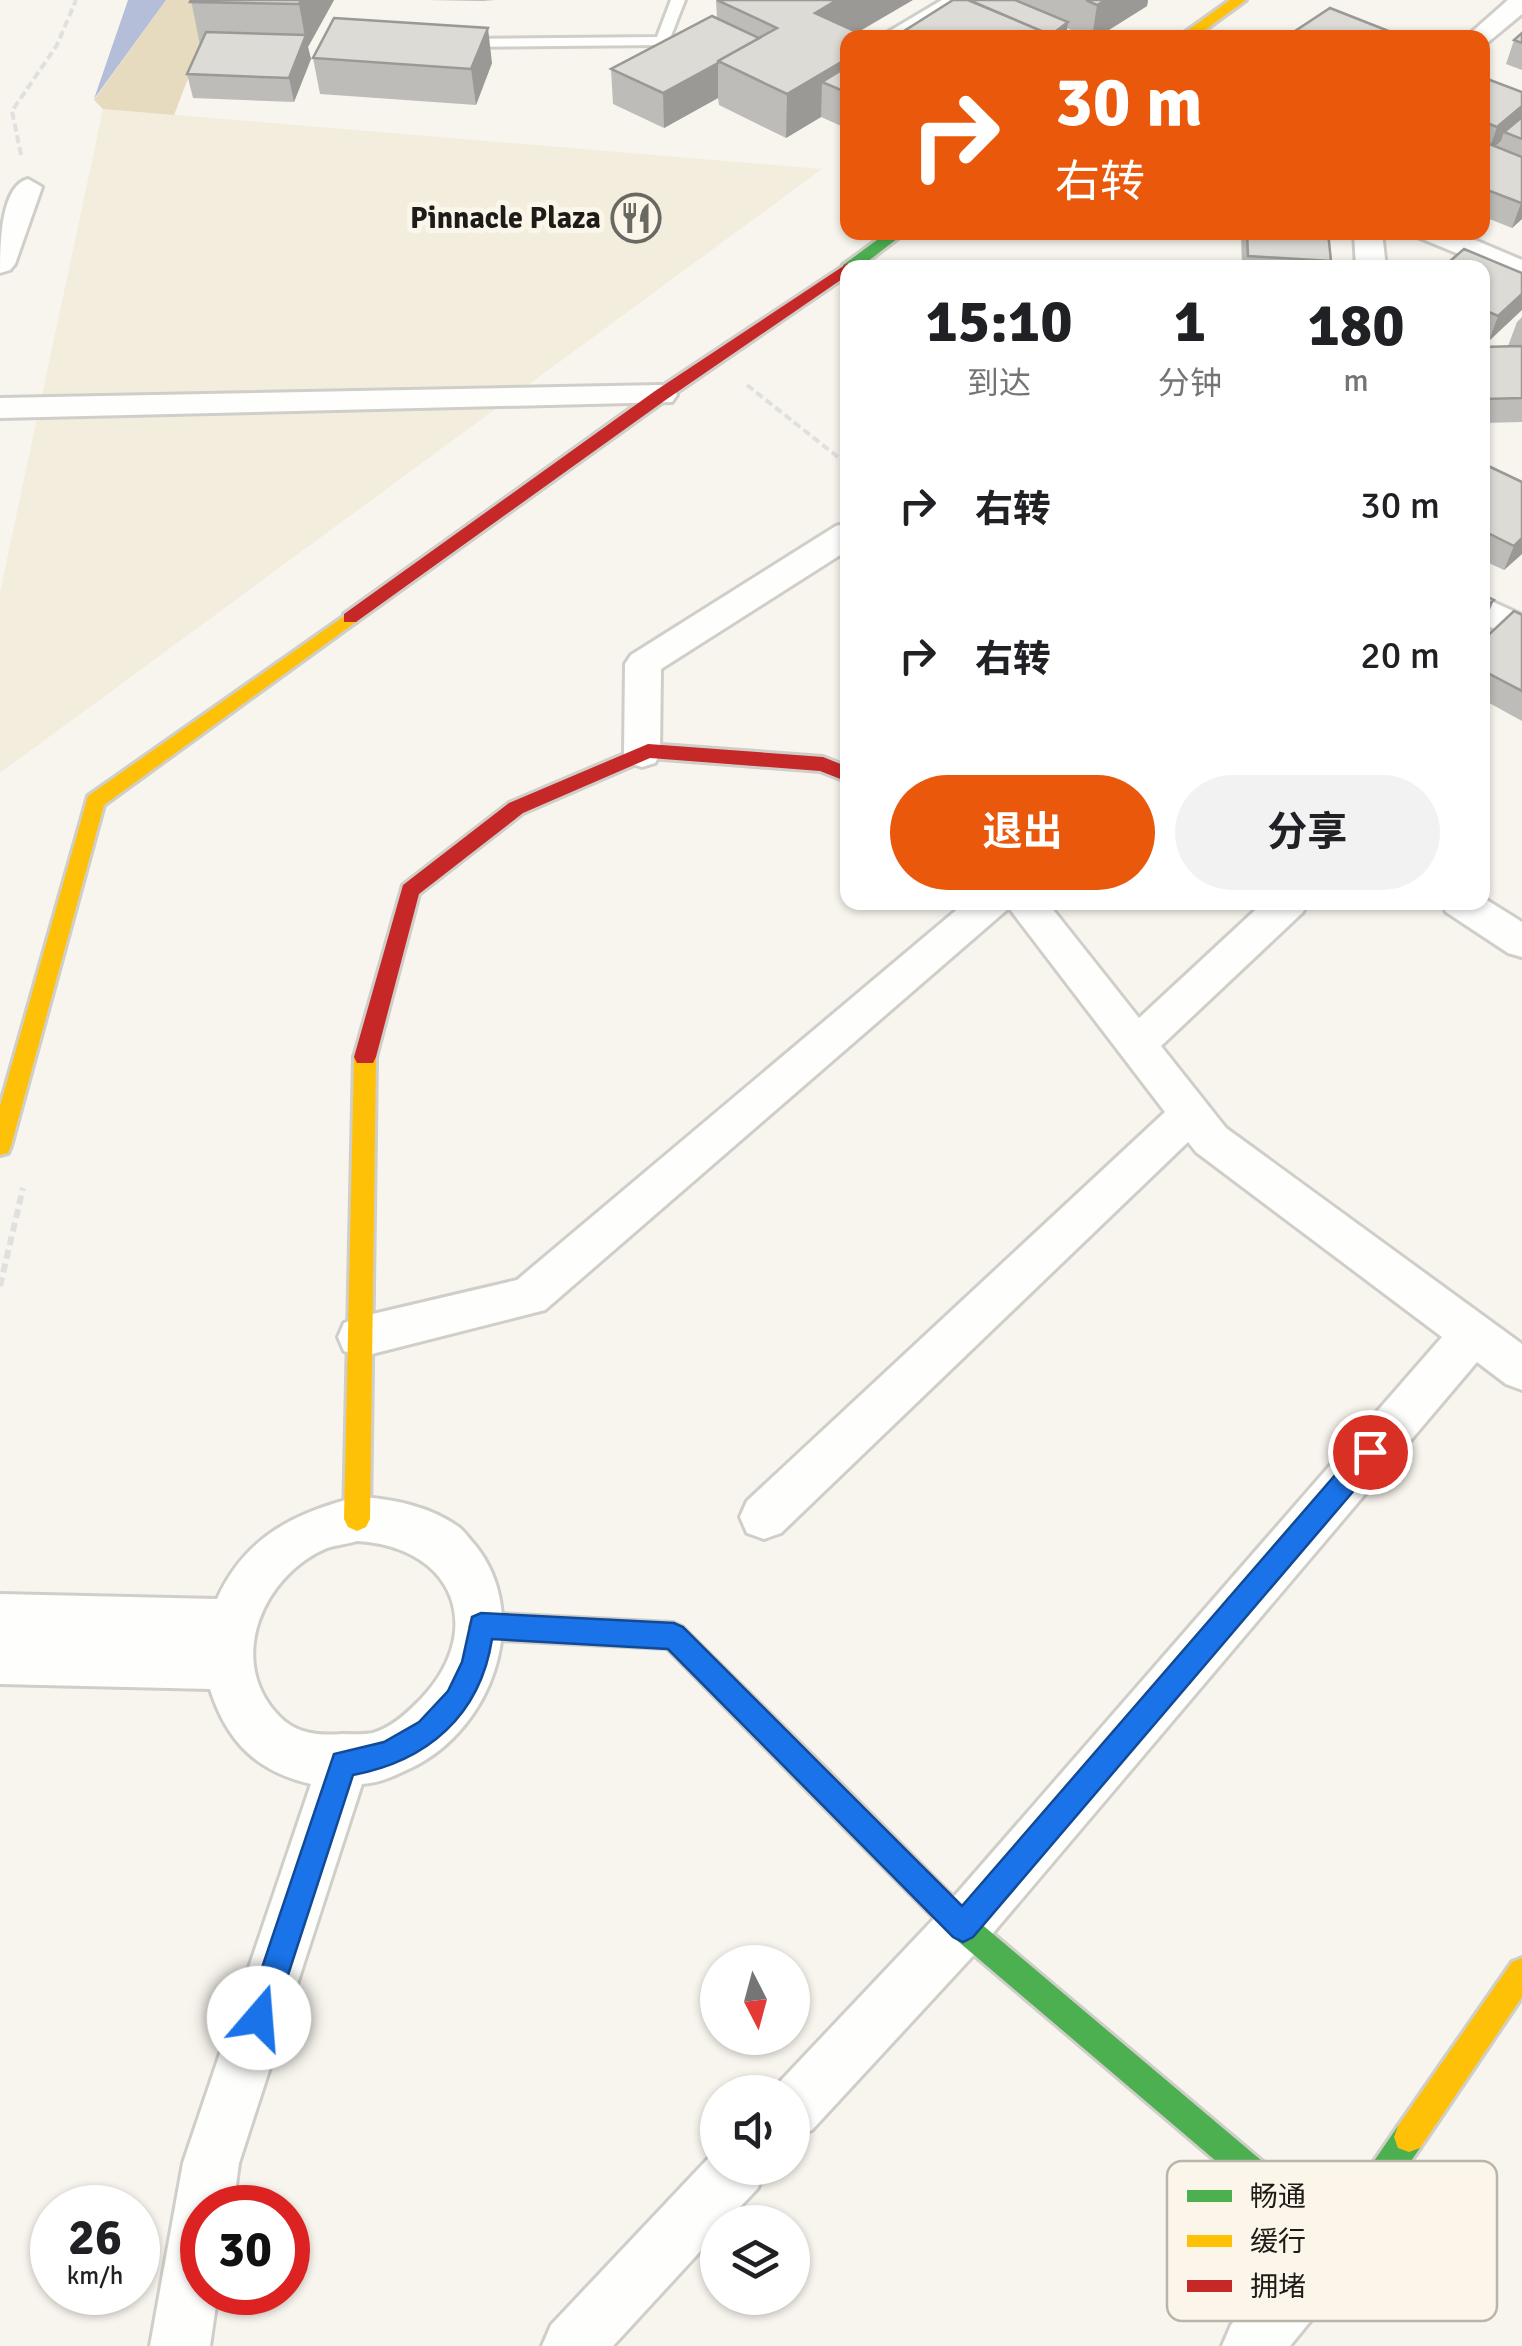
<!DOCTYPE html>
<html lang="zh">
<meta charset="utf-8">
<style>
:root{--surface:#fff;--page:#f2f2f2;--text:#202124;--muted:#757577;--accent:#ea580c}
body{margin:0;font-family:Signika,"Noto Sans SC",sans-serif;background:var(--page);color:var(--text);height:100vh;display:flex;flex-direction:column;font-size:38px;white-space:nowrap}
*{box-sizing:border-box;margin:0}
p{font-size:32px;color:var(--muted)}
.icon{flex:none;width:55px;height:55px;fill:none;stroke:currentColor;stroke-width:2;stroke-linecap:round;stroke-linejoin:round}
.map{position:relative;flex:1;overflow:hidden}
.side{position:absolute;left:840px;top:260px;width:650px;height:650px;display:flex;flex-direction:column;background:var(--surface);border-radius:20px;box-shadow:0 2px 8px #0004}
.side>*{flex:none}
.guide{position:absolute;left:840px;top:30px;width:650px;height:210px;border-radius:20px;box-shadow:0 2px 8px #0004;background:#ea580c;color:#fff;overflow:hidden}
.needle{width:65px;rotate:174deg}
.buttons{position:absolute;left:700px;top:1945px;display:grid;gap:20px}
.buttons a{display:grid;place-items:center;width:110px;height:110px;border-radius:50%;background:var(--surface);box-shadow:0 2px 8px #0004;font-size:50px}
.speed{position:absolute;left:30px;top:2185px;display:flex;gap:20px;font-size:50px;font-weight:700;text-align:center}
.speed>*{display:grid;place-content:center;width:130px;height:130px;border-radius:50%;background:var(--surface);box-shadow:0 2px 8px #0004;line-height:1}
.speed small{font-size:25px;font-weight:400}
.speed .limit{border:15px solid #d22;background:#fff;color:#111}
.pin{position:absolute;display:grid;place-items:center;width:85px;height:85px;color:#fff;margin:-42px;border:5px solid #fff;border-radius:50%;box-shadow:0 2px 10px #0007}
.me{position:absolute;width:110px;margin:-55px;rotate:18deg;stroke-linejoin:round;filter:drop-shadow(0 0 8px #0008)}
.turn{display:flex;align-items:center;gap:35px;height:210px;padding:0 50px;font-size:45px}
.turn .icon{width:130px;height:130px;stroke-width:2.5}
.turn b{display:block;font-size:70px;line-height:85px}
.eta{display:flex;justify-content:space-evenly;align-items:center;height:170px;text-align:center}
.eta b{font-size:60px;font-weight:700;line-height:70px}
.primary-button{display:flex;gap:20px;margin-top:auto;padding:20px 50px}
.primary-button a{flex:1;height:115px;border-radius:60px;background:var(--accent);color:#fff;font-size:40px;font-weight:700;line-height:115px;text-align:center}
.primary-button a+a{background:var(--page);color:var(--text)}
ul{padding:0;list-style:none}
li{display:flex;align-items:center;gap:30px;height:150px;padding:0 50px}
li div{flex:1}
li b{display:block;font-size:38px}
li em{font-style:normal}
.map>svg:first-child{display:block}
.built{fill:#f3edde}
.forest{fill:#e6dabf}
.water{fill:#b4bed8}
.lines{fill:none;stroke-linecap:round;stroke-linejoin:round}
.lane-casing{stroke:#d0cec9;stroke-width:6}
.street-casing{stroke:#d0cec9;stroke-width:6}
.fast-casing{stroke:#d0cec9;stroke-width:6}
.slow-casing{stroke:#d0cec9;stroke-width:6}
.jam-casing{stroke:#d0cec9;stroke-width:6}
.path-far1{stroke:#e0e0de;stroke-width:4;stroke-dasharray:8 4;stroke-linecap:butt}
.path{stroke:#e0e0de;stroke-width:6;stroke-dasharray:9 5;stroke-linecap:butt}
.lane{fill:#fefefc;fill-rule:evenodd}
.street{fill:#fefefc;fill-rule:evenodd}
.fast{fill:#4caf50;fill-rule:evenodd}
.slow{fill:#ffc107;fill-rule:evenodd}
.jam{fill:#c62828;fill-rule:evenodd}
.wall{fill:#bebcb8}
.shaded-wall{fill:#9b9996}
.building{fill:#dddbd6;stroke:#9b9996;stroke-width:2.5}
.route{fill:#1a73e8;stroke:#114b97;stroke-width:2.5}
.labels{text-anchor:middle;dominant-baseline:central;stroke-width:10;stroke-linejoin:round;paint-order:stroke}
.far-poi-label{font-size:30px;font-weight:bold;fill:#1e1c18;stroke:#fcf6ea;text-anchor:end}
.key{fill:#fcf6ea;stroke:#b9b5ab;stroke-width:2.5}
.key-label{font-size:28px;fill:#1e1c18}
</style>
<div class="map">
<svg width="1522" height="2346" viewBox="0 0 1522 2346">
<rect width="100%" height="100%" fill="#f8f5ee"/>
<!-- built -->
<polygon class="built" points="103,109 822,169 0,773 0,592"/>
<!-- forest -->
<polygon class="forest" points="166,0 218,0 174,115 103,109 94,100"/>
<!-- water -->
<polygon class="water" points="128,0 166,0 94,99 127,3"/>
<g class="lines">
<!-- lane casing -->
<g class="lane-casing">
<g id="lane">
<polygon points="671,0 685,0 669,41 662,45 459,47 452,43 459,39 657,37"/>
<polygon points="942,0 959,0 896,38 878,38"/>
</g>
</g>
<!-- street casing -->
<g class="street-casing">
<g id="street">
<polygon points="1508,0 1522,0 1522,14 1487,43 1482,45 1482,38 1465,38"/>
<path d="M28 179 42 187 15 264 10 270 0 273C0 247 0 186 28 179Z"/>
<polygon points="1354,232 1382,232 1386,268 1356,268"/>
<polygon points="1416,232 1456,232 1522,260 1522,280 1420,238"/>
<polygon points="661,385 672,388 677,395 672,402 0,418 0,398"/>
<polygon points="848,523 848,550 661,669 660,754 655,763 642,767 629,763 624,754 625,664 631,655 836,526"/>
<polygon points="1482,597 1522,615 1522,642 1482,623"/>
<polygon points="1482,897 1522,922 1522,957 1508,953 1446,912 1441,902 1482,902"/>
<polygon points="966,902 1047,902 1139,1018 1264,902 1308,902 1303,912 1161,1046 1226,1128 1522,1344 1522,1390 1506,1384 1477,1362 982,1946 812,2130 792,2138 792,2092 772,2090 944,1908 1442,1337 1196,1152 1188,1142 781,1533 764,1539 747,1533 740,1517 747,1501 1165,1112 1009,908 545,1310 360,1357 344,1351 338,1337 344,1323 360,1317 517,1280"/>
<path d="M357 1497C391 1498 432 1507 460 1528 465 1532 470 1540 475 1545 533 1617 491 1729 413 1767 396 1775 381 1783 362 1784L239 2163 233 2208H202V2292H218L210 2346H150L183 2163 311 1784C256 1771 227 1742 210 1689L0 1684V1594L217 1599C245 1537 294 1513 357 1497ZM357 1541C458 1547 487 1634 417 1703 404 1716 390 1728 373 1733 364 1735 352 1734 342 1734 319 1736 296 1734 279 1716 225 1661 263 1575 327 1548 336 1545 348 1544 357 1541Z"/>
<polygon points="718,2148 718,2168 766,2168 758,2188 726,2222 718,2222 718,2232 613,2346 542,2346 551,2325"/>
<polygon points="1336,2214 1357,2222 1365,2243 1357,2264 1290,2346 1222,2346 1231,2325 1315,2222"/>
</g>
</g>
<!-- fast casing -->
<g class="fast-casing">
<g id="fast">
<polygon points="888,232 906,232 859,268 843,271 843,265"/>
<polygon points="819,1768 829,1772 973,1917 1333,2221 1398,2126 1409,2122 1420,2126 1424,2137 1420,2148 1347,2254 1336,2258 1325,2254 953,1937 809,1792 805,1782 809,1772"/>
</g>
</g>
<!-- slow casing -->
<g class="slow-casing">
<g id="slow">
<polygon points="1230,0 1246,0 1194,38 1177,38"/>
<polygon points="350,612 359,618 356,622 104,805 11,1146 8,1153 0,1155 0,1106 88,796"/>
<polygon points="365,1048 376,1057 370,1519 366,1527 357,1531 348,1527 344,1519 354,1057"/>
<polygon points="481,1613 673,1623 682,1627 829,1772 833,1782 829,1792 819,1796 809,1792 667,1648 481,1639 472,1635 468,1626 472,1617"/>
<polygon points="1522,1958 1522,1997 1420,2148 1409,2152 1398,2148 1394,2137 1398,2126 1512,1962"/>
</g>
</g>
<!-- jam casing -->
<g class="jam-casing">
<g id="jam">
<polygon points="848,263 855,268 848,268 848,275 667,399 356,622 344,622 344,614 655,391"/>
<polygon points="648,744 823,757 848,767 848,782 820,771 650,758 523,813 419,894 376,1057 373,1063 357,1063 354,1057 403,885 509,803"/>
</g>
</g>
<!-- path-far1 -->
<g class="path-far1">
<polyline points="21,155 12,111 57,45 76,0"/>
<polyline points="747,385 848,465"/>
</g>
<!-- path -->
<polyline class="path" points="0,1286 23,1188"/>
<!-- lane -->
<use href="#lane" class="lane"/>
<!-- street -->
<use href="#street" class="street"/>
<!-- fast -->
<use href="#fast" class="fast"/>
<!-- slow -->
<use href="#slow" class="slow"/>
<!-- jam -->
<use href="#jam" class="jam"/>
</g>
<!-- wall -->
<g class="wall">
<polygon points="191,0 334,0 308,47 311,59 294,102 193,98 187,74 200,45"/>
<polygon points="427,0 495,0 483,1"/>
<polygon points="716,0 858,32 848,38 848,129 821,117 786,138 719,105 718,98 664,128 613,104 611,69 717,18"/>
<polygon points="953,0 1148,0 1147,6 1096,38 1087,38 1067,28 1066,38 893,38"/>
<polygon points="1522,33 1522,70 1506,64 1514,40"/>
<polygon points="313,58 492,63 476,105 320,94"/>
<polygon points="1482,77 1522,92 1522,219 1512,228 1482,216"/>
<polygon points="1241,232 1328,232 1331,261 1329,268 1242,268"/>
<polygon points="1482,268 1522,273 1489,341 1482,338"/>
<polygon points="1522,317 1522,422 1482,423 1482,347 1508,346 1517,322"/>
<polygon points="1482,463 1522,482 1522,554 1504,570 1482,560"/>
<polygon points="1522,615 1522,721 1482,699 1482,641"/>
</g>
<!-- shaded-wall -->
<g class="shaded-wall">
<polygon points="301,0 334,0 308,47 311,59 294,102 289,78 305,37 299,4"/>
<polygon points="837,0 913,0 848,38 815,13"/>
<polygon points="1106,0 1148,0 1147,6 1096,38 1092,38 1097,5"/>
<polygon points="1068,22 1066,38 1048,38"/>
<polygon points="488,28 492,63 476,105 471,69"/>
<polygon points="848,58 848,93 822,82 821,117 786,138 787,94"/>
<polygon points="718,63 718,98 664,128 663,93"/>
<polygon points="1522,106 1522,124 1504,132 1501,141 1489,151 1497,127"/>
<polygon points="1522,202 1522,219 1512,228 1521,203"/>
<polygon points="1522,294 1522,310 1489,341 1498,316"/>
<polygon points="1522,538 1522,554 1504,570 1514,546"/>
<polygon points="1494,600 1484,624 1482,625 1482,610"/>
</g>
<!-- building -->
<g class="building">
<polygon points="191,0 301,0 299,4 190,2"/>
<polygon points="717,0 837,0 815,13 870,38 848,38 848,58 787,94 718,61 777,28"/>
<polygon points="953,0 968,0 1054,36 893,38"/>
<polygon points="969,0 1015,0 1068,22 1051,35"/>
<polygon points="1086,0 1106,0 1097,5"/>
<polygon points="1330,8 1391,32 1384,38 1296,38 1289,35"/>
<polygon points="712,16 759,38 718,61 718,63 663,93 611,69"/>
<polygon points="334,18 488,28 471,69 313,58"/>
<polygon points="206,32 306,35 289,78 187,74"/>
<polygon points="1522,33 1522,43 1514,40"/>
<polygon points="848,66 848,93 822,82"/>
<polygon points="1482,77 1522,92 1522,106 1497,127 1482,121"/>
<polygon points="1522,117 1522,139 1504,132"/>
<polygon points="1487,143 1522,157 1522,202 1521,203 1482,188 1482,147"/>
<polygon points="1247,232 1328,232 1331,261 1248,256"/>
<polygon points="1464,249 1522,273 1522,294 1498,316 1482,309 1482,268 1442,268"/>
<polygon points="1522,346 1522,398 1484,399 1482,395 1482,347"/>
<polygon points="1482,463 1522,482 1522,538 1514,546 1482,530"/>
<polygon points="1482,594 1494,600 1482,610"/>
<polygon points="1514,611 1522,615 1522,691 1482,670 1482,641"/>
</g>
<!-- route -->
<path class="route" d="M1370 1441 1379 1444 1383 1452 1379 1461 973 1937 963 1942 953 1937 668 1649 492 1639C480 1716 427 1761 353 1775L274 2018 270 2028 259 2032 249 2028 245 2018 334 1754 384 1742 419 1722 448 1691 462 1662 472 1617 481 1613 674 1623 683 1627 962 1906 1362 1444Z"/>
<!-- icons -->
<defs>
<g id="restaurant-ring" transform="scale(2.5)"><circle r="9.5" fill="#fcf6ea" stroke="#6a6863" stroke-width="1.5"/><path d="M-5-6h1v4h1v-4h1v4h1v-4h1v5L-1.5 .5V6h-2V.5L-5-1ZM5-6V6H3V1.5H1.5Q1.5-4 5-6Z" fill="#6a6863"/></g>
</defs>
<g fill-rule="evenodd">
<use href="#restaurant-ring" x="636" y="218"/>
</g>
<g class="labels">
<!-- far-poi labels -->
<g class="far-poi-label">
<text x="601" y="218">Pinnacle Plaza</text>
</g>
</g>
<!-- legend -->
<rect x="1167" y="2161" width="330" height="160" rx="15" class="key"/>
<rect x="1187" y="2190" width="45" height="12" fill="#4caf50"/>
<rect x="1187" y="2235" width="45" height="12" fill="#ffc107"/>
<rect x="1187" y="2280" width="45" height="12" fill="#c62828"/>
<g class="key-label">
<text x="1250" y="2206">畅通</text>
<text x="1250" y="2251">缓行</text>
<text x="1250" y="2296">拥堵</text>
</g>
</svg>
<div class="buttons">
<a><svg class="needle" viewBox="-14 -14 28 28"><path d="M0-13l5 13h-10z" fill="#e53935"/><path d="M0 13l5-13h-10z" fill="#757577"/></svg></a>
<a><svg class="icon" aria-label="sound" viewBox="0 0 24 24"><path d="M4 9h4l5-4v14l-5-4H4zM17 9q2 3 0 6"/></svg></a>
<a><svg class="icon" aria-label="layers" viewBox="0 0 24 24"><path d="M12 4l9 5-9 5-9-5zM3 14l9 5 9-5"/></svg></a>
</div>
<div class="speed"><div>26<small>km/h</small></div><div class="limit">30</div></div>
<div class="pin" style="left:1370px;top:1452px;background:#d93025"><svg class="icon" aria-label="arrive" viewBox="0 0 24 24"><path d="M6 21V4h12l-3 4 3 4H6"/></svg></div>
<svg class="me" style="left:259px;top:2018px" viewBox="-20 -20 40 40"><circle r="19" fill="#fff"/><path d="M0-13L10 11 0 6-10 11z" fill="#1a73e8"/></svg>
<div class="guide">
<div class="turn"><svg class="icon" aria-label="right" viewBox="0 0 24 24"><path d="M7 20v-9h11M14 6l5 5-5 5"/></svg><div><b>30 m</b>右转</div></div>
</div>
<section class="side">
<div class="eta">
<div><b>15:10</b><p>到达</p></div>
<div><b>1</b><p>分钟</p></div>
<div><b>180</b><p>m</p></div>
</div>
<ul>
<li><svg class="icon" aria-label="right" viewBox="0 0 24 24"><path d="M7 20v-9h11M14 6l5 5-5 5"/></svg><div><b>右转</b></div><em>30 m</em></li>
<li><svg class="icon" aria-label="right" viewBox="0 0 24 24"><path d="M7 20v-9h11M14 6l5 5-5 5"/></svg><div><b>右转</b></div><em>20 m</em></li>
</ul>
<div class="primary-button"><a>退出</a><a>分享</a></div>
</section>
</div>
